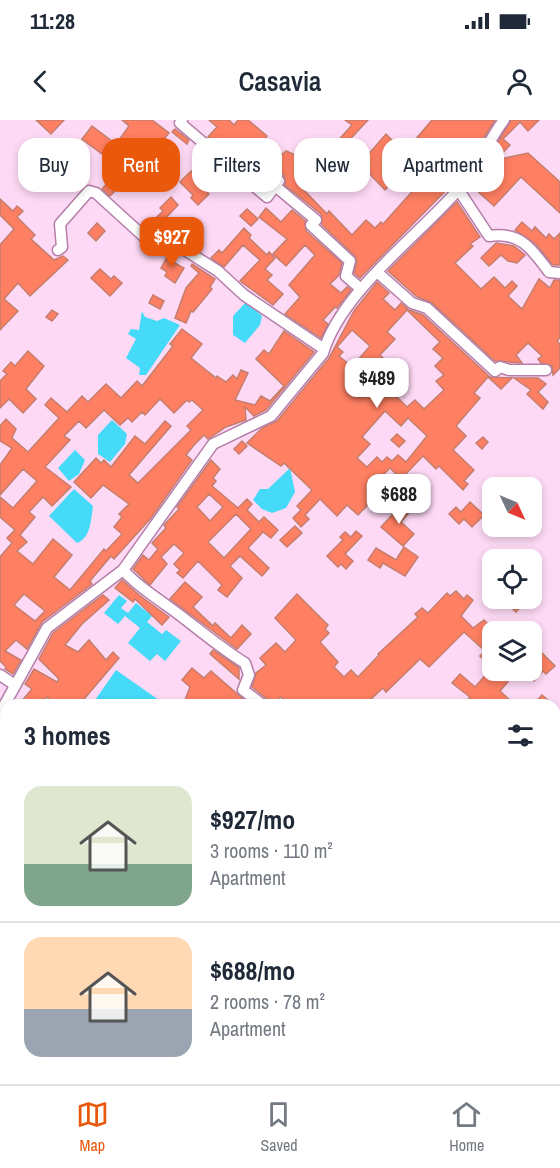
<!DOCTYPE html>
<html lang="en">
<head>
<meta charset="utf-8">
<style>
  :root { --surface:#fff; --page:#f6f6f7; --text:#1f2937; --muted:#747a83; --line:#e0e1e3; --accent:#ea580c }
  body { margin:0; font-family:"Archivo Narrow",sans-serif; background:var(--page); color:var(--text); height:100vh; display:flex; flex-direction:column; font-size:22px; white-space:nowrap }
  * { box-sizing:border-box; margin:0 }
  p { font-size:20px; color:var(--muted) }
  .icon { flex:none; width:33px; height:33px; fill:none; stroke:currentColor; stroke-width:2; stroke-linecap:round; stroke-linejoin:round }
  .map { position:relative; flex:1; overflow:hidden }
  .details { position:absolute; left:0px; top:579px; width:561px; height:386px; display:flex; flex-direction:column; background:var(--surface); border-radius:18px 18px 0 0; box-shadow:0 3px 9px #0003 }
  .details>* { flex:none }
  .banner { position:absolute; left:18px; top:18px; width:525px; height:54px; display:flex; gap:12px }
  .needle { width:39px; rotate:134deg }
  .tools { position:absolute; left:482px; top:357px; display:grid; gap:12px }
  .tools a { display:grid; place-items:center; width:60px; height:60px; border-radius:12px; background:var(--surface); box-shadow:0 3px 9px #0003; font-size:30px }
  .price { position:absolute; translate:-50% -51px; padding:0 14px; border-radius:12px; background:#fff; color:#222; font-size:20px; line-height:39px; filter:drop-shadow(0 2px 3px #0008) }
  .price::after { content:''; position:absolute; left:50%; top:36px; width:18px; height:14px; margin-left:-9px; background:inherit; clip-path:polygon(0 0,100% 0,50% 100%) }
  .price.on { background:var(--accent); color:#fff }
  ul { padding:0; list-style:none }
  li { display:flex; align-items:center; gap:18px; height:150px; padding:0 24px }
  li+li { border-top:2px solid var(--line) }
  li span { display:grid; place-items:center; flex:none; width:168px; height:120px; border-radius:18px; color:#555 }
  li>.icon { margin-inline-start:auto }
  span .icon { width:72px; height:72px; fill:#fffc; stroke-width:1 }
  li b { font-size:26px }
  h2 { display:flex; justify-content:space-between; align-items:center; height:72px; padding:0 24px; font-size:26px }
  .chip { padding:0 21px; border-radius:18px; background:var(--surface); box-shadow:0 3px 9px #0003; font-size:21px; line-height:54px }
  .chip.on { background:var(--accent); color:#fff }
  .status { display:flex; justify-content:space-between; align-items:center; height:42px; padding:0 30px; background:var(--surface); direction:ltr }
  .status svg { height:16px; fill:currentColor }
  header { display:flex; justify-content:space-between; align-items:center; height:78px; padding:0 24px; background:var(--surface); font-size:27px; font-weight:600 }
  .menu { display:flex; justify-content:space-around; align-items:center; height:84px; border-top:2px solid var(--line); background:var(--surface); font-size:16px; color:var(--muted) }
  .menu a { display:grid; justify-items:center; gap:3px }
  .menu .on { color:var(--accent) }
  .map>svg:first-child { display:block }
  .water { fill:#44daf8 }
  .building { fill:#fe7f62; stroke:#c47e6d; stroke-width:1.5; fill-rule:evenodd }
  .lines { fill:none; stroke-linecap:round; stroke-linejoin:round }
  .minor-casing { stroke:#b57da9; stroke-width:13 }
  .minor { stroke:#fff; stroke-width:10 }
</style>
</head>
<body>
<div class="status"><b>11:28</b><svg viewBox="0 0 49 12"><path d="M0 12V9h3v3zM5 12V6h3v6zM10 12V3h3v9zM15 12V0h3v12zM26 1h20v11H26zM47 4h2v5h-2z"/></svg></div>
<header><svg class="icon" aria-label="back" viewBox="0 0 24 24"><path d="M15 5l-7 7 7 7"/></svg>Casavia<svg class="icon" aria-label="person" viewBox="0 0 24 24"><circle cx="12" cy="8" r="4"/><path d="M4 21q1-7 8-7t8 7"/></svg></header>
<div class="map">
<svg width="560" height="964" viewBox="0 0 560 964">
  <rect width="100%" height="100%" fill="#fed9f5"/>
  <g class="water">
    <path d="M247 181 262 196 260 205 245 223 233 215V196Z"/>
    <path d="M142 191 145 197 157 201 164 198 180 205 146 255H139L140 248 126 238 136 219 128 214 131 209 139 210Z"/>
    <path d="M112 300 127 314 125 324 110 342 98 334V315Z"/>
    <path d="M75 330 85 340 79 354 69 361 58 348Z"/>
    <path d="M290 348 295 372 286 388 272 393 262 389 253 380 260 369H268Z"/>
    <path d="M74 369 93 386C91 399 91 418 77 423L49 396Z"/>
    <path d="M119 475 127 481 121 488 128 493 136 483 152 496 147 502 162 514 166 510 181 521 165 541 157 534 150 541 128 523 140 508 125 496 118 504 104 493Z"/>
    <path d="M116 550 166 585 93 583Z"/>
  </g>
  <g class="building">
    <path d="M36 0H64L51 14Z"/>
    <path d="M122 0H152L169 13 156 29 146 21 139 29 129 21 124 27 117 23 129 6Z"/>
    <path d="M209 0H229L234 5 238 0H248L267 16 263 21 274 33 277 29 283 34 286 31 293 34 312 53 299 65 327 94 329 91 352 115 366 100 375 108 381 102 383 104 418 65 403 51 385 70 360 44 386 14 399 27 403 24 408 28 432 0H495L459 57 360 158 354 153 357 142 355 136 322 105 321 94 285 65 284 55 245 22 237 21 233 26V31L269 62 266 66 241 41 239 43 208 17 217 7Z"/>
    <path d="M345 0H368L342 28 336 23 352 5Z"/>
    <path d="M511 0H539L528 11 520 2 503 19 510 25 496 40 528 33 560 62V93L521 57 494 86 472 66Z"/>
    <path d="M92 6 121 28 114 37 109 33 106 37 82 19Z"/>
    <path d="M175 9 189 20 187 24 172 12Z"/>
    <path d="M202 31 224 50 217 57 205 44 201 48 193 41Z"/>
    <path d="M67 42 80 53 73 62 60 50Z"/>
    <path d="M191 51 198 58 196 61 209 74 198 85 191 78 193 75 180 62Z"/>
    <path d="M111 59 119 67 110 76 102 69Z"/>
    <path d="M171 77 178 85 160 104 163 106 154 116 146 108 163 91 160 88Z"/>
    <path d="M0 79 13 91 17 86 23 91 17 97 35 115 31 119 54 140 63 136 68 140 30 176 18 163 4 179 18 191 0 210V125L14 109 0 95Z"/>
    <path d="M457 82 480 117 470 124 473 126 455 143 481 169 494 157 505 168 512 161 517 166 508 176 522 189 539 159 550 168 554 160H560V218L557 221 560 224V248L553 255 552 246 541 243 538 239 542 236 528 223 516 235 522 243 495 241 432 183 416 176 388 151Z"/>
    <path d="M266 88 281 102 292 90 305 101 306 111 342 143 339 155 330 164 341 173 347 167 351 170 337 188 335 187 323 200 328 204 321 218 285 194 300 177 289 165 315 135 305 125 286 146 273 134 287 119 259 97Z"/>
    <path d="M247 89 258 99 251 106 240 96Z"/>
    <path d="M193 98 200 105 185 121 178 118 185 111 182 109Z"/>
    <path d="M522 102 532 111 535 107 546 118 549 114 554 119 560 113V145H553L536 124 515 110Z"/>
    <path d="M97 103 105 111 96 121 88 113Z"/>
    <path d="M244 108 251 115 249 118 267 135 269 132 275 138 265 149 272 155 267 160 283 174 273 185 240 161 260 140 243 125 224 147 211 138 219 130 222 133Z"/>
    <path d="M496 123 514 126 525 135 517 143 508 141 501 135 489 146 481 138Z"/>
    <path d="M170 132 178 134 171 141 184 148 175 163 165 156 167 152 161 148Z"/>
    <path d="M192 144 215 159 210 167 212 169 193 192 191 191 186 203 175 198 186 168 199 153 191 146Z"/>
    <path d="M100 149 111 159 114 156 122 163 110 176 91 158Z"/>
    <path d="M377 162 389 173 383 179 395 190 401 183 409 190 423 195 490 257 512 258 501 269 488 257 474 273 480 278 456 306 466 316 453 330 474 350 464 361 468 364 463 370 439 346 436 349 423 336 401 359 390 348 375 363 382 370 358 395 347 385 337 396 320 379 305 395 309 399 301 407 293 398 301 390 297 386 312 370 284 343 281 346 247 323 262 308 277 301 329 238 354 191ZM407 190 440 222 433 229 443 238 435 246 444 255 436 261 444 270 424 289 415 280 407 287 384 264 396 251 380 235 395 219 387 212ZM352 210 370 226 352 247 339 236 343 232 337 227ZM385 291 401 306 408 298 427 316 406 342 398 335 392 341 387 337 382 342 377 337 367 347 357 338 370 324 362 317Z"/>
    <path d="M153 175 164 181 160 189 149 183Z"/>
    <path d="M52 190 58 194 52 201 46 197Z"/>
    <path d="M182 209 202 224 191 238 216 258 217 256 226 262 233 255 237 259 241 250 248 253 235 280 255 285 261 276 270 281 284 266 256 239 264 230 269 234 284 211 314 232 266 290 254 296 245 287 246 300 226 307 208 319 204 315 194 325 186 335 192 340 151 398 114 439 111 436 90 461 92 464 42 502 27 529 16 520 5 531 21 540 13 554 5 549 6 547 0 541V437L12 423 7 418 15 410 0 397V377L13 388 37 361 23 349 0 375V345L12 328 0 321V306L6 299 16 309 12 318 28 332 59 298 45 285 51 278 67 292 82 276 88 282 106 264 121 278 137 261 142 266 173 226 170 224ZM160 279 174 293 187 280 189 282 192 280 203 290 187 306 191 310 138 363 129 355 171 306 165 301 145 324 135 316 111 347 104 340 101 343 96 338 74 362 91 378 103 365 129 384 119 394 122 397 114 407 122 414 106 431 104 429 70 470 54 457 72 435 53 419 33 444 17 431 27 422 20 415 35 397 29 392 43 377 52 386 71 367 45 347 70 320 64 316 79 301 86 308 104 290 120 305 128 298 132 302 142 292 145 295ZM24 474 45 491 35 501 14 485Z"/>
    <path d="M28 231 44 246 26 269 36 279 23 293 9 279 0 288V261L7 254 3 251 11 242 15 246Z"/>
    <path d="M514 258H538L546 264 538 272 548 282 543 289 527 274 531 270Z"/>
    <path d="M397 314 405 321 399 327 391 320Z"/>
    <path d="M483 317 488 322 482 329 476 323Z"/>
    <path d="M242 321 247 326 239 334 234 329Z"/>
    <path d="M211 340 220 349 213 358 216 361 212 366 238 388 247 379 252 384 247 390 259 402 264 397 278 410 271 418 263 412 248 428 269 448 262 456 240 436 230 446 242 458 227 477 218 470 222 465 198 441 183 458 177 453 180 450 174 444 184 433 174 424 161 437 167 444 150 465 133 449 143 435 149 440 158 429 152 423 166 408 164 405 179 389 177 387ZM209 374 223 387 210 401 197 387ZM236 394 251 409 224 438 208 422Z"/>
    <path d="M404 382 412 389 401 402 414 414 403 426 381 407Z"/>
    <path d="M470 382 484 395 472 407 464 399 459 404 449 394 456 387 461 392Z"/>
    <path d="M295 406 302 413 287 427 280 420Z"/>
    <path d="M356 411 362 416 345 434 353 441 346 449 341 444 338 447 327 436 343 420 340 417 345 412 351 417Z"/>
    <path d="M404 427 418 437 405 456 383 443 380 448 368 440 376 428 396 440Z"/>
    <path d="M122 460 139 475 169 497 162 505 135 479 133 482 115 468Z"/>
    <path d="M185 462 202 477 193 487 213 506 215 503 231 518 242 505 251 514 237 529 170 479Z"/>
    <path d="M456 471 464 479 467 475 473 480 461 496 473 508 484 500 492 508V548L480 536 485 531 464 512 429 547 420 539 386 572 383 568 370 580 377 585H290L281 577 270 585 267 579 252 567 256 553 266 545 260 538 276 523 285 532 296 520 275 498 297 474 328 505 325 509 329 513 320 522 338 542 334 547 344 557 351 550 358 557 379 535 378 534 418 497 415 494 422 488 428 493 447 473 450 476Z"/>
    <path d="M103 475 109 480 82 504 65 525 78 532 89 520 106 540 113 532 119 538 79 585H57L47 577 41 585H25L21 582 32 569 25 564 34 549 57 562 59 559 39 539 53 513Z"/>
    <path d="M500 478H529L516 492Z"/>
    <path d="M535 526 555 546 546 554 543 551 534 561 522 550H531V530Z"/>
    <path d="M213 530 239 548V559L210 534Z"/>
    <path d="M192 548 204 558 211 551 250 585H183L190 567 182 560Z"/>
    <path d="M490 550H518L500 571 515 585H493L482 579 476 585H463L470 577 452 563 460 554 475 567Z"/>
    <path d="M542 575 554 585H533Z"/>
  </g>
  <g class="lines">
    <g class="minor-casing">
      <g id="minor">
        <path d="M182 0 180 3 267 77 275 66"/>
        <path d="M240 28 279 61 275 66 316 100 311 105 350 141 346 156 361 169"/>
        <path d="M458 69 489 116C520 111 532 129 549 152L560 153"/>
        <path d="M58 130 62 127 60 104 89 71 96 73 152 124 177 125 218 151 244 175 324 229"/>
        <path d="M377 152 412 183 427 188 495 251 500 247 509 250H546"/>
        <path d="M123 450C136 465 150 473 166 485 193 504 217 526 245 543L249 555 243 570 263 585"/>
        <path d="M0 555 15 565"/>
        <path d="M0 593 47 508 123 450 213 324 271 296 323 233C342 169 424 112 465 62 481 43 489 19 504 0"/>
        <path d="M555 647 560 643"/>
        <path d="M555 867 560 872"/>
        <path d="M0 919 6 923"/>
        <path d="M63 958 70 964"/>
        <path d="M222 958 229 964"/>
      </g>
    </g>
    <use href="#minor" class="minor"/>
  </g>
</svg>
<div class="tools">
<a><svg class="needle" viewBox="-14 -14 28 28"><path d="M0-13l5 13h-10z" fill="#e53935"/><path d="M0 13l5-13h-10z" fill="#747a83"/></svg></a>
<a><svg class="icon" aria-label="locate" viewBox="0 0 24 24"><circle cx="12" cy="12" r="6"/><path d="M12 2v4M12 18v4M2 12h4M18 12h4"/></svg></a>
<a><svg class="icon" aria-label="layers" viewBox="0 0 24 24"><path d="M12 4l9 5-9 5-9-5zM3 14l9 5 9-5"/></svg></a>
</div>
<b class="price on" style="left:172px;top:148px">$927</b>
<b class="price" style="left:377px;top:289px">$489</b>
<b class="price" style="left:399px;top:405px">$688</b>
<div class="banner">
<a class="chip">Buy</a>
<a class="chip on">Rent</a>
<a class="chip">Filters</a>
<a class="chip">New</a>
<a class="chip">Apartment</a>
</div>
<section class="details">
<h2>3 homes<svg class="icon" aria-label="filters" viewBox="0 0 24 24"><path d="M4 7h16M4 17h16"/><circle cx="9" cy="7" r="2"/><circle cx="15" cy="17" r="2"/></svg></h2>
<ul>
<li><span style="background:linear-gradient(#dfe7d0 65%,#7fa58c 0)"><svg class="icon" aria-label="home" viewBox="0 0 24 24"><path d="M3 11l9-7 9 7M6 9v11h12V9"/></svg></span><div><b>$927/mo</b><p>3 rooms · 110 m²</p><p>Apartment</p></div></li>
<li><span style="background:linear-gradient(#ffd9b3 60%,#9aa5b1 0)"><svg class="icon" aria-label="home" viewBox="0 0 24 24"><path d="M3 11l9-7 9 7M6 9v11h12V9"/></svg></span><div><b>$688/mo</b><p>2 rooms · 78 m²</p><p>Apartment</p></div></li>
</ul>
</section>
</div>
<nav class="menu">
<a class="on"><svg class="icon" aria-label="map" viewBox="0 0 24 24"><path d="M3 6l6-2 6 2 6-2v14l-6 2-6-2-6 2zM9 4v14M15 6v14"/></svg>Map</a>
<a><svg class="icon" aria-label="saved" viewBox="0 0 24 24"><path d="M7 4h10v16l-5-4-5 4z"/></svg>Saved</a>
<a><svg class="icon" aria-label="home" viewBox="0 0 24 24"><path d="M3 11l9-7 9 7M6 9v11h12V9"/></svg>Home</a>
</nav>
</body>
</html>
